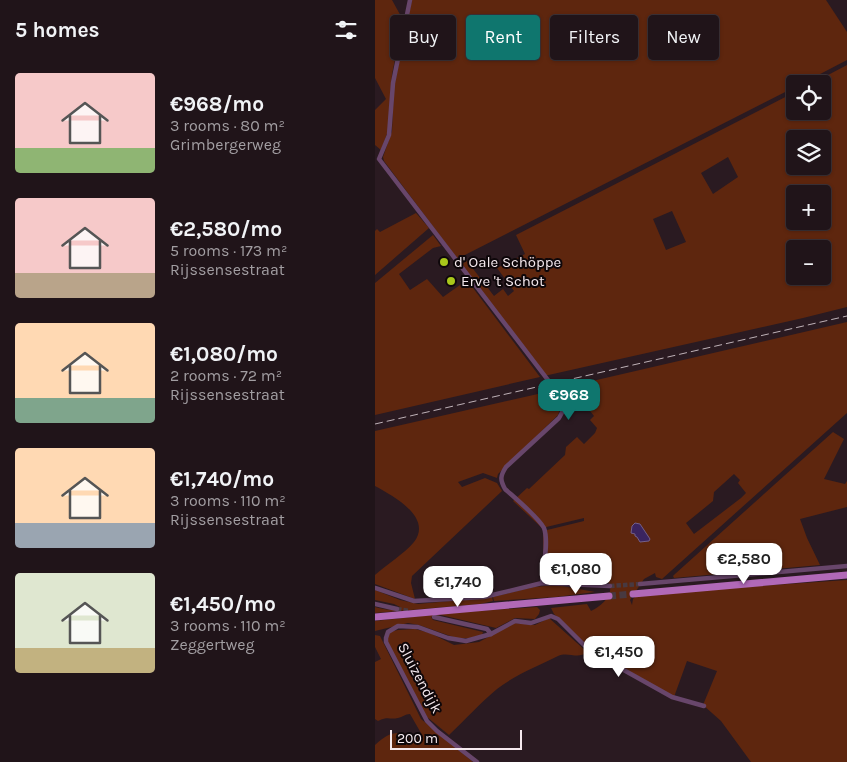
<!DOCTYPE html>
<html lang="en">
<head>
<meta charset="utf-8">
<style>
  :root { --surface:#201419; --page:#281d22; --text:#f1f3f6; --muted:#a29ea2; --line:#3d3338; --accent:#0f766e }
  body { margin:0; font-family:Karla,sans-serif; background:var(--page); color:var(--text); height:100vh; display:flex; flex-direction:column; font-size:19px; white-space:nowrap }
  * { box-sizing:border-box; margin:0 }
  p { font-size:16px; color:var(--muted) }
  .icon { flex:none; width:28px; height:28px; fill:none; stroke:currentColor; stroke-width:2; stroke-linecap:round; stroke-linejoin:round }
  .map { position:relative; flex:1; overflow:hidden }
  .details { display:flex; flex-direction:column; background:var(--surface); width:375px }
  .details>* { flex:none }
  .guide { position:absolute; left:15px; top:15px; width:381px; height:45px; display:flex; gap:10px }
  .buttons { position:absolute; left:411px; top:75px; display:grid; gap:10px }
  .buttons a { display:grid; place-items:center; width:45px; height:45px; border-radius:5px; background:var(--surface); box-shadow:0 1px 4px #0004,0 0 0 1px var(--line); font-size:25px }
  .scale { position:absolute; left:15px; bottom:12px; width:132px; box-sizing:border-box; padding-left:5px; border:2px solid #f5e9ee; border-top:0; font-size:14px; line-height:18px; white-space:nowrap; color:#f5e9ee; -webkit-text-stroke:4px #0e070a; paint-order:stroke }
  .price { position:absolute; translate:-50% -42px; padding:0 11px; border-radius:10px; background:#fff; color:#222; font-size:16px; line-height:32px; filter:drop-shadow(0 1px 2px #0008) }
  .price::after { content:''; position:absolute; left:50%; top:30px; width:15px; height:11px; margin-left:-8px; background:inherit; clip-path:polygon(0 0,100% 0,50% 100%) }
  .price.selected { background:var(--accent); color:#fff }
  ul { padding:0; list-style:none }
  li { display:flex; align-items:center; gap:15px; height:125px; padding:0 15px }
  li span { display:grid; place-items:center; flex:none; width:140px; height:100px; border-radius:5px; color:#555 }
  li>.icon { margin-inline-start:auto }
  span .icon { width:60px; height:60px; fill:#fffc; stroke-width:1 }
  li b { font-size:21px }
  h2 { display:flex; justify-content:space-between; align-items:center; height:60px; padding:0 15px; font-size:21px }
  .pill { padding:0 18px; border-radius:5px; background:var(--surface); box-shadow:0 1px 4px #0004,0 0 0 1px var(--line); font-size:18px; line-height:45px }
  .pill.selected { background:var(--accent); color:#fff }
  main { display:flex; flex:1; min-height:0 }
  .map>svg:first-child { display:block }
  .green { fill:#5e260e; fill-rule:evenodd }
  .water { fill:#3b245f; stroke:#735f8a }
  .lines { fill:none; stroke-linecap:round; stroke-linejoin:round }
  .street-tunnel { stroke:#483940; stroke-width:4.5; stroke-dasharray:4.5 2; stroke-linecap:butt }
  .primary-tunnel { stroke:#483940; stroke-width:7; stroke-dasharray:7 3.5; stroke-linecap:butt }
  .street { stroke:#68466b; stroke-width:4.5 }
  .primary { stroke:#b169b7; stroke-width:7 }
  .rail { stroke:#bfb2b8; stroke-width:1; stroke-dasharray:8 4; stroke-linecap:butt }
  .poi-dot { fill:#a9c71b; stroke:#0e070a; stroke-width:2 }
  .labels { text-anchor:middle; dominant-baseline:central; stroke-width:4; stroke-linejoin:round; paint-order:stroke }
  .poi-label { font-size:15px; fill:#f5e9ee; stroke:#0e070a; text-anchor:start }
  .street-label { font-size:15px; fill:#f5e9ee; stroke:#0e070a }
</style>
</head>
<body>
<main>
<section class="details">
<h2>5 homes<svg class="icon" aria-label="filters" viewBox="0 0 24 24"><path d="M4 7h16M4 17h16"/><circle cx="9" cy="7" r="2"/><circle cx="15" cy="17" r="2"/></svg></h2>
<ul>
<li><span style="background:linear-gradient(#f6c9c9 75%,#8fb573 0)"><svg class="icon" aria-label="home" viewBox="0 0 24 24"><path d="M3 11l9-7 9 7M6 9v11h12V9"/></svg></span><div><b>€968/mo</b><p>3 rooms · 80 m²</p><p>Grimbergerweg</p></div></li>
<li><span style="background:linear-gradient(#f6c9c9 75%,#b9a48a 0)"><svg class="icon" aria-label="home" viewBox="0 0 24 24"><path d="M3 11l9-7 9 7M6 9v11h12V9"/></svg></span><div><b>€2,580/mo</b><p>5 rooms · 173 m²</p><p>Rijssensestraat</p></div></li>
<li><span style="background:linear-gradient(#ffd9b3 75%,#7fa58c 0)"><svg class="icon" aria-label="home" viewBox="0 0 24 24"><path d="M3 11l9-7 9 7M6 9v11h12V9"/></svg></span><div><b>€1,080/mo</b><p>2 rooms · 72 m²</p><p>Rijssensestraat</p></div></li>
<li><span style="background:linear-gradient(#ffd9b3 75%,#9aa5b1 0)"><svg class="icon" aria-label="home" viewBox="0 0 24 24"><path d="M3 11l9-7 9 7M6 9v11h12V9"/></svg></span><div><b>€1,740/mo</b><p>3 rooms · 110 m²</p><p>Rijssensestraat</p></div></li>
<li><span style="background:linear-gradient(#dfe7d0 75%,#c2b280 0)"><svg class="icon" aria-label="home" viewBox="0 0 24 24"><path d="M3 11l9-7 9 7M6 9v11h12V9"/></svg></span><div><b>€1,450/mo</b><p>3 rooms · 110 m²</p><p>Zeggertweg</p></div></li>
</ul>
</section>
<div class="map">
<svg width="472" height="762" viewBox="0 0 472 762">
  <rect width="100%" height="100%" fill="#2a1a21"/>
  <g class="green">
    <path d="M0 0H17L28 20 17 74 13 131 6 150 0 145V110L11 99 0 78Z"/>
    <path d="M37 0H451L472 32V60L426 84H420V87L84 258 81 257 9 161 8 157 17 131 19 87Z"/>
    <path d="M472 65V307L428 318 169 376 86 264 92 261 119 296 128 289 133 296 139 291 122 268 150 254 141 235 420 92V111H448V84H436ZM420 139H448V166H420ZM353 157 363 177 338 194 326 173ZM420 194H448V221H420ZM297 211 311 242 291 250 278 219ZM420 249H448V276H420Z"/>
    <path d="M41 213 54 228 0 275V231L2 229 5 232Z"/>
    <path d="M58 235 66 246 58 248 24 274 35 290 52 279 68 297 92 280 165 377 0 415V283Z"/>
    <path d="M472 322V413L287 579 281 577 280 573 269 579 255 600 257 605 258 599 263 594 472 580V762H376L346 721 328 705 342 671 312 661 299 697 213 647 179 614 176 608 212 604 216 611C229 605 244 590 229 577L222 583H210L169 577 168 531 209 521V518L167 528 138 501 152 488 154 489 190 455 191 447 202 437 209 444 220 433 222 428 215 420 219 416 212 407 215 405 200 385ZM359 474 365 480 363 483 371 493 366 498 319 534 311 523 338 501 339 492Z"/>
    <path d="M176 391 186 406 183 415 123 474 122 478 108 473 83 482 87 487 110 478 122 483 127 491 37 576 36 583 40 599 0 584V575C12 564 29 554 39 542 58 517 18 496 0 486V431Z"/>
    <path d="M458 432 469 439 449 479 470 484 472 481V507L425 519 432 538 445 565 299 578 298 576 300 574Z"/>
    <path d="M182 585 220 592 181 597 119 601 118 597 159 587Z"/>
    <path d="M0 590 25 600 43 604 117 597 118 601 105 604 0 613V607C8 609 18 612 25 607L19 604 0 600Z"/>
    <path d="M162 607 165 610 164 614 160 619 140 618 121 628 66 615 56 617 58 620 108 632 107 635 94 638H81L44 625 33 623 0 631V621L75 613Z"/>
    <path d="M174 618 212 652C203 660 193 651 183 656 163 666 140 675 122 689 105 703 90 720 74 735L52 717 13 643 12 637 14 632 23 630 40 629 55 633 79 645 104 642 139 623 160 625Z"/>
    <path d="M0 635 5 636 46 719 98 762H0V745C15 731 21 731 41 736L46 733 35 714C30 714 28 717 23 718 14 720 14 716 3 721L0 719V662L6 659 0 647Z"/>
  </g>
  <path class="water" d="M260 523 265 524 275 539 274 541 265 542 262 537 260 536V534L256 533 257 526Z"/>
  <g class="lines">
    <g class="street-tunnel">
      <path d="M235 586 265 584"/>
      <path d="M22 609 35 611"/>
    </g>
    <path class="primary-tunnel" d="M234 596 258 594"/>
    <g class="street">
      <path d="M35 0 18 83 14 135 4 159 189 401 190 407 184 418 131 467C125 476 125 480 130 489 140 498 163 517 169 528 174 541 168 569 167 583"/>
      <path d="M265 584 472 566"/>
      <path d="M0 588 39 601 109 597 167 583 235 586"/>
      <path d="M0 604 22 609"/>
      <path d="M59 617 112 629 116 634"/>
      <path d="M102 762 62 731 52 721 11 642V638L13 632 23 626 43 627 73 638 91 641 116 634 140 621 156 623 176 616 183 619 209 645 229 659 297 697 329 706"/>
    </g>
    <g class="primary">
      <path d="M258 594 472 575"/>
      <path d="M0 617 234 596"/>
    </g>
    <path class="rail" d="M0 424 472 316"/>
  </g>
  <g class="poi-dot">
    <circle cx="69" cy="262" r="5"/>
    <circle cx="76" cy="281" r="5"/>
  </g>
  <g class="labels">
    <g class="poi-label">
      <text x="79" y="262">d' Oale Schöppe</text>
      <text x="86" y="281">Erve 't Schot</text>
    </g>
    <g class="street-label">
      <text transform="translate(45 678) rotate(62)">Sluizendijk</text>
    </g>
  </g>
</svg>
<div class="buttons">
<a><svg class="icon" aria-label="locate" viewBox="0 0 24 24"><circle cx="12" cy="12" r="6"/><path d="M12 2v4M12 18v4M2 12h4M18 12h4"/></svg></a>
<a><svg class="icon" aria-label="layers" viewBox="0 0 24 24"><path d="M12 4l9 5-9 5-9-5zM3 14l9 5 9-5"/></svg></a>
<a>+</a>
<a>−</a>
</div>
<div class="scale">200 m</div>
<b class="price selected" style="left:194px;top:421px">€968</b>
<b class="price" style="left:369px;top:585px">€2,580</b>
<b class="price" style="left:201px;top:595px">€1,080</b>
<b class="price" style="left:83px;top:608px">€1,740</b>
<b class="price" style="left:244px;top:678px">€1,450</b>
<div class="guide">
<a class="pill">Buy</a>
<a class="pill selected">Rent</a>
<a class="pill">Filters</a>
<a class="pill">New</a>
</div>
</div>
</main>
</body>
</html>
